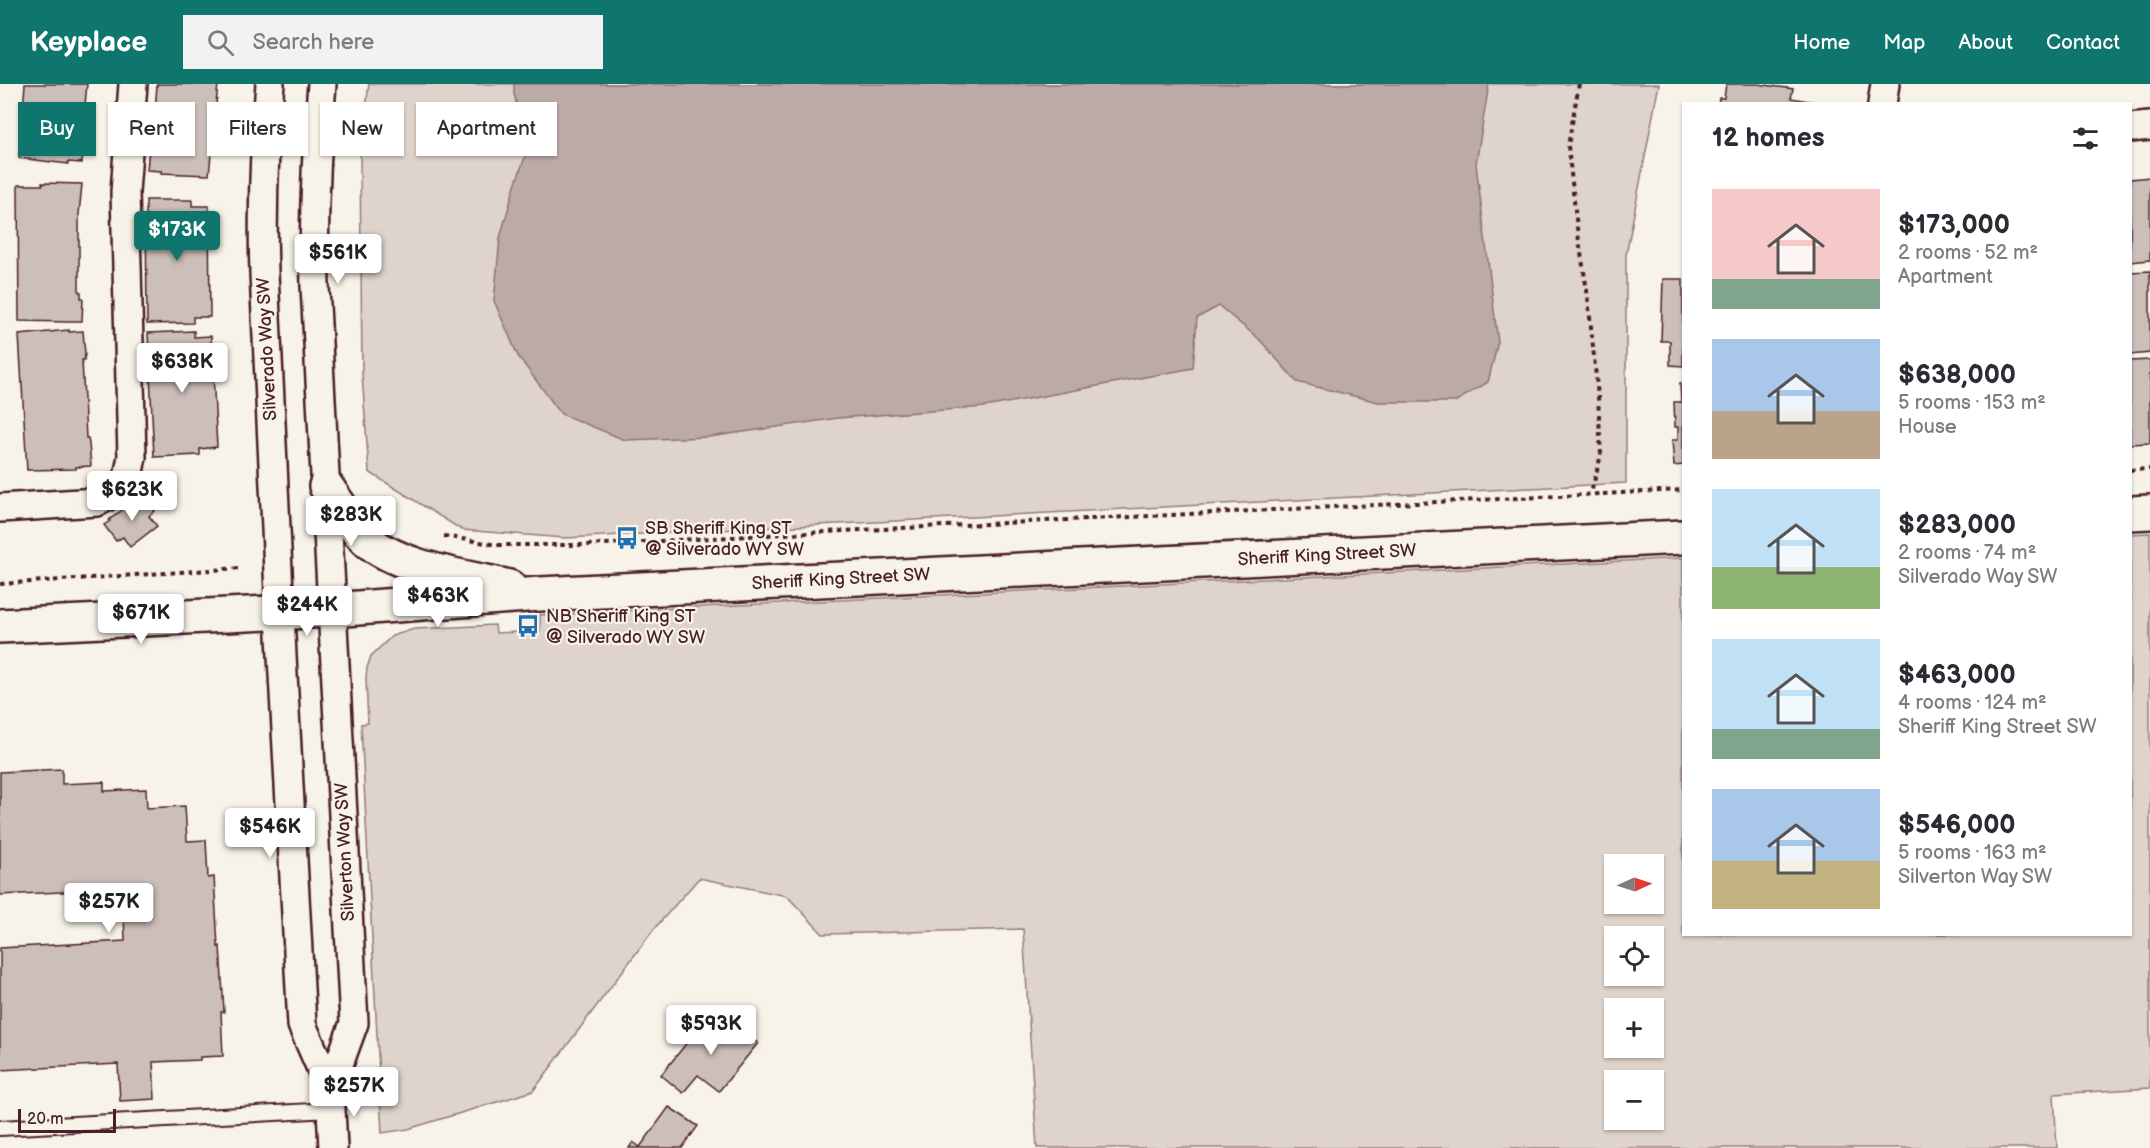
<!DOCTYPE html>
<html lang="en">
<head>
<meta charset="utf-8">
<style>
  :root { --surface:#fff; --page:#f2f2f3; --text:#2b2b33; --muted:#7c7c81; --accent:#0f766e }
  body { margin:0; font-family:"Balsamiq Sans",sans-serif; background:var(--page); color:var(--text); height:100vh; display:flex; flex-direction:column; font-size:22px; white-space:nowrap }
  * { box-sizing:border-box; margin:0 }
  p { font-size:20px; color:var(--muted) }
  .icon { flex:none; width:33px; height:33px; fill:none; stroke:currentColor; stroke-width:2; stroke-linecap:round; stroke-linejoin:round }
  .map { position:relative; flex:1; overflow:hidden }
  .side { position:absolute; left:1682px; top:18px; width:450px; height:834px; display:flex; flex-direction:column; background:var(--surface); border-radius:0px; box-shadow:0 2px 4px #0004 }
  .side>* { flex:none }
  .guide { position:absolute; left:18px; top:18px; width:570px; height:54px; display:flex; gap:12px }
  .needle { width:39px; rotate:87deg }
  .fabs { position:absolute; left:1604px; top:770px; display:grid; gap:12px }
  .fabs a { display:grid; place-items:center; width:60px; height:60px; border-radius:0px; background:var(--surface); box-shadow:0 2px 4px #0004; font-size:30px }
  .scale { position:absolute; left:18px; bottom:15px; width:98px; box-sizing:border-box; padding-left:6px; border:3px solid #4a1f2b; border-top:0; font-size:16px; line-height:21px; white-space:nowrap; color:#4a1f2b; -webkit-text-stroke:4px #f7f3e8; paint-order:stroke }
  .price { position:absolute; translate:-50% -51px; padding:0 14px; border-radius:6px; background:#fff; color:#222; font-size:20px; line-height:39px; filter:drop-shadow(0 2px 3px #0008) }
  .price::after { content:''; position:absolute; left:50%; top:36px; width:18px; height:14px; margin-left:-9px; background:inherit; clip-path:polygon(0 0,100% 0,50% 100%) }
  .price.on { background:var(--accent); color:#fff }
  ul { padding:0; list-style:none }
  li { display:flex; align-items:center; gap:18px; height:150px; padding:0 30px }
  li span { display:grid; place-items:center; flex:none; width:168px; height:120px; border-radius:0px; color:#555 }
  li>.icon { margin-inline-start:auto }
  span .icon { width:72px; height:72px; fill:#fffc; stroke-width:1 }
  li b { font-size:26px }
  h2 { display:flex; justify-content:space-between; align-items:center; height:72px; padding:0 30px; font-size:26px }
  .tag { padding:0 21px; border-radius:0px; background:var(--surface); box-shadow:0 2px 4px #0004; font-size:21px; line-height:54px }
  .tag.on { background:var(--accent); color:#fff }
  header { display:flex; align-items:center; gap:36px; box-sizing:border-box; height:84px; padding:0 30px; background:var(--accent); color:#fff }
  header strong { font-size:28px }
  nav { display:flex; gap:33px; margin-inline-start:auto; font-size:21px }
  .search { width:420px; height:54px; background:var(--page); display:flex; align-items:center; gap:15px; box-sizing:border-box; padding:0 21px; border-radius:0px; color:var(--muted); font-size:22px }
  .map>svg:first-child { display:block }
  .green { fill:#ded4cc; stroke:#947a7c; stroke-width:1.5; fill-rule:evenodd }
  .water { fill:#bcaaa7; stroke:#8e7275; stroke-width:1.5 }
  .building { fill:#ccbfb9; stroke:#4a1f2b; stroke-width:1.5 }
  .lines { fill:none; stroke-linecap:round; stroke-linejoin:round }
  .service-casing { stroke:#4a1f2b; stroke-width:18 }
  .minor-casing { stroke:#4a1f2b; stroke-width:32 }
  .secondary-casing { stroke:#4a1f2b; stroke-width:38 }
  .path { stroke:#4a1f2b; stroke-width:4; stroke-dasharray:4.5 4.5; stroke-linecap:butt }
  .service { stroke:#f7f3e8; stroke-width:14 }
  .minor { stroke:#f7f3e8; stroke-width:27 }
  .secondary { stroke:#f7f3e8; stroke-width:33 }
  .labels { text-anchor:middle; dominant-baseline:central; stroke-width:4.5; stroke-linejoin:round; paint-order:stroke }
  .street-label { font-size:18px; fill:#4a1f2b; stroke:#f7f3e8 }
  .poi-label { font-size:18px; fill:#4a1f2b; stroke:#f7f3e8; text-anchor:start }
</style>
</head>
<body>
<header>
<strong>Keyplace</strong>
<div class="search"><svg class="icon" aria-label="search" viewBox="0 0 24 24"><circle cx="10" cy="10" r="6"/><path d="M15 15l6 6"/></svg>Search here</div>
<nav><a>Home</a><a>Map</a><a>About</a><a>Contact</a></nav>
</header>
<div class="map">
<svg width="2150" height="1064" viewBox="0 0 2150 1064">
  <rect width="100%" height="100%" fill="#f7f3e8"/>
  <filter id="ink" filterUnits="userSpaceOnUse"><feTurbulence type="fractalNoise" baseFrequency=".0167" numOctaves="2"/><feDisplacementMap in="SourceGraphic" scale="12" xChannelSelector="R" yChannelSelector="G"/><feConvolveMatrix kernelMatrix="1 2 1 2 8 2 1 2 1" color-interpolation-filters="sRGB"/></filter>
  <g filter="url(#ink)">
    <g class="green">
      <path d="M369 0H1659L1626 171V399L565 454 462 446 369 388 362 290 360 68Z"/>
      <path d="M2150 449V1004L2054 1010 2057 1064H1037L1023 845 823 850 787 812 699 794 654 845 533 1007 408 1045 382 1049 361 640 368 639 366 595 367 584 371 572 392 552 414 545 495 541 496 549 540 547V531L1683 474V850H2130V450ZM1614 780H1653V819H1614ZM1614 852H1653V891H1614ZM1614 924H1653V963H1614ZM1614 996H1653V1035H1614Z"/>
    </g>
    <path class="water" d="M514 0H1489L1476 80 1498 258 1488 298 1455 318H1378L1297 298 1259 255 1219 222 1197 234 1193 284 985 323 838 334 709 353 625 356 561 330 518 272 494 217 500 154 515 101 528 65 514 10Z"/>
    <g class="building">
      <path d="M25 0H87L82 51V57H84L82 79 68 78V80L19 74Z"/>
      <path d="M157 0H218L209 91 161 89 162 87 147 86 149 64 153 59Z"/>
      <path d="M1726 0H1758L1793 5 1791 14 1814 18V20H1718L1719 14H1724Z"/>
      <path d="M2150 93V176L2130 178V95Z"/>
      <path d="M42 99 82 100 79 130V208H81V214H83L82 237H68V238L19 237 18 101H43Z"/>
      <path d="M146 116H192V122H209L210 233H193V239L147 240Z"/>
      <path d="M2150 187V269L2130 271V188Z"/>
      <path d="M1663 195H1683V282L1670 281V257H1661Z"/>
      <path d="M69 246V248L83 247 85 270 84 276H82L86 354H88L89 360 91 382 76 383V385L27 386 19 251Z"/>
      <path d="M194 247V253L211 252 217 363 200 365V371L154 373 148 249Z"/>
      <path d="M2150 276V359L2130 360V277Z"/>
      <path d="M1680 299H1683V381L1674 382 1672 356H1678V343H1675L1674 318H1681Z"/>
      <path d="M142 411 155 427 149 432 157 442 130 463 123 453 116 457 104 441 110 437 109 436Z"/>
      <path d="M62 685V700L104 698V707L146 705 147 724 185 722 187 757 206 756 208 794 214 793 218 863 220 862 224 928H221L223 972 200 973V976L153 978 155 1015 120 1017 118 980 0 986V864L125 857 123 805 0 811V688Z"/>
      <path d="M721 929 758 959 719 1007 698 991 683 1009 661 991 693 951 699 956Z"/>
      <path d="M669 1023 698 1042 682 1064H629L633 1058 640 1063Z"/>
    </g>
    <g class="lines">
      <g class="service-casing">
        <path id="service" d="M0 1044 331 1026"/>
      </g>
      <g class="minor-casing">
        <g id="minor">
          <path d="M270 0C264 62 262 126 264 189L282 572 302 941 330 1005 333 1064"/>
          <path d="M322 0C316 67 313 134 315 202L354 939 330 1005"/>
          <path d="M1882 20 1885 0"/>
          <path d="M2130 44 2150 42"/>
          <path d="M0 424 97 418 126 402 132 373 125 108 133 0"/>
        </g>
      </g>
      <g class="secondary-casing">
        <g id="secondary">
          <path d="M326 402C338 419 350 440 365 454 396 484 467 493 509 503"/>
          <path d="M2130 429 2150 428"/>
          <path d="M0 542 332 526 540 510 1683 453"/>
        </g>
      </g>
      <g class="path">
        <path d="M1579 0 1568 62 1577 144 1588 213 1598 313 1601 371 1591 409"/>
        <path d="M2130 386 2150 385"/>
        <path d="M444 452 497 461H586L842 447 1683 406"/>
        <path d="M0 500 241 484"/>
      </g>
      <use href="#service" class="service"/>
      <use href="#minor" class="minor"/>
      <use href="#secondary" class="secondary"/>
    </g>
  </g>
  <defs>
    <g id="bus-bare" transform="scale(1.8)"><path d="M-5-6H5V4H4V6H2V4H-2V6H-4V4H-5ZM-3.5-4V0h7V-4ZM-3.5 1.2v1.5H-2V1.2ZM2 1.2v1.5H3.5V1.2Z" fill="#1f6fb2" stroke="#f7f3e8" stroke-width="2.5" paint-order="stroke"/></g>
  </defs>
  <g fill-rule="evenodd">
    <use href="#bus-bare" x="627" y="454"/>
    <use href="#bus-bare" x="528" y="542"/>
  </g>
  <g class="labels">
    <g class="street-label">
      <text transform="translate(267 265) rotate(-93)">Silverado Way SW</text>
      <text transform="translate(1327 471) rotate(-3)">Sheriff King Street SW</text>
      <text transform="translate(841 495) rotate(-3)">Sheriff King Street SW</text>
      <text transform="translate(345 768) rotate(-93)">Silverton Way SW</text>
    </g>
    <g class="poi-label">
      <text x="645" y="444">SB Sheriff King ST<tspan x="645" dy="21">@ Silverado WY SW</tspan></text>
      <text x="546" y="532">NB Sheriff King ST<tspan x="546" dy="21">@ Silverado WY SW</tspan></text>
    </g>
  </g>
</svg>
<div class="fabs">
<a><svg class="needle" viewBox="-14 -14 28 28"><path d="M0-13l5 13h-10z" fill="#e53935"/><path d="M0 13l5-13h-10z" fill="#7c7c81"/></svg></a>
<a><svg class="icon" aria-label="locate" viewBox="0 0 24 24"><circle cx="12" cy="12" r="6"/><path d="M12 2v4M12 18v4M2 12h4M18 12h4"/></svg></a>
<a>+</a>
<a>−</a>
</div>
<div class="scale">20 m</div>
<b class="price on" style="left:177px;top:178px">$173K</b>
<b class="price" style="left:338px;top:201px">$561K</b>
<b class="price" style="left:182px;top:310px">$638K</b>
<b class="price" style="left:132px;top:438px">$623K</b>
<b class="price" style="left:351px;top:463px">$283K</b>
<b class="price" style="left:438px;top:544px">$463K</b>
<b class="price" style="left:307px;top:553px">$244K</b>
<b class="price" style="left:141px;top:561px">$671K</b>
<b class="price" style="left:270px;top:775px">$546K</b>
<b class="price" style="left:109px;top:850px">$257K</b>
<b class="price" style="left:711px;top:972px">$593K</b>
<b class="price" style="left:354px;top:1034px">$257K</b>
<div class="guide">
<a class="tag on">Buy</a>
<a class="tag">Rent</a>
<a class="tag">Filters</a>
<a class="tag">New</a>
<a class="tag">Apartment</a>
</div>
<section class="side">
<h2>12 homes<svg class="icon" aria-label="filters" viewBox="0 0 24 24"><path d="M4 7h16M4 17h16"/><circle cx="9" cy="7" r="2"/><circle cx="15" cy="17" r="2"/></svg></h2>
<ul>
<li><span style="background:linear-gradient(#f6c9c9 75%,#7fa58c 0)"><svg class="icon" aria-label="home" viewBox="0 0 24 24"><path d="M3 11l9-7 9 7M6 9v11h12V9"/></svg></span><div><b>$173,000</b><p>2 rooms · 52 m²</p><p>Apartment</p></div></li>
<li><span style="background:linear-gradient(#a9c7e8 60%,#b9a48a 0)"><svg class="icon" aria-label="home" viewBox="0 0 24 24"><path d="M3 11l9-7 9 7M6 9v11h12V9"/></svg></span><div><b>$638,000</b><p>5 rooms · 153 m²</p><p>House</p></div></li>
<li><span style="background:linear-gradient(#bfe0f5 65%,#8fb573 0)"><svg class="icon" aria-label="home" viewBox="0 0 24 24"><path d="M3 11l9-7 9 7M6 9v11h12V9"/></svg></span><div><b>$283,000</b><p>2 rooms · 74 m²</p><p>Silverado Way SW</p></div></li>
<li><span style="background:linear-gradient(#bfe0f5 75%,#7fa58c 0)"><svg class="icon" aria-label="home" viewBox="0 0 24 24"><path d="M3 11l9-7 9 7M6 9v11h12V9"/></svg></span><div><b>$463,000</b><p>4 rooms · 124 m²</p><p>Sheriff King Street SW</p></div></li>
<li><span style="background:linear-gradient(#a9c7e8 60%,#c2b280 0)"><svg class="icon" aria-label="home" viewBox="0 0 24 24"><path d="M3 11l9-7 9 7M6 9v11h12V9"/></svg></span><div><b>$546,000</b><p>5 rooms · 163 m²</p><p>Silverton Way SW</p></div></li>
</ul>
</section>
</div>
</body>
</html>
